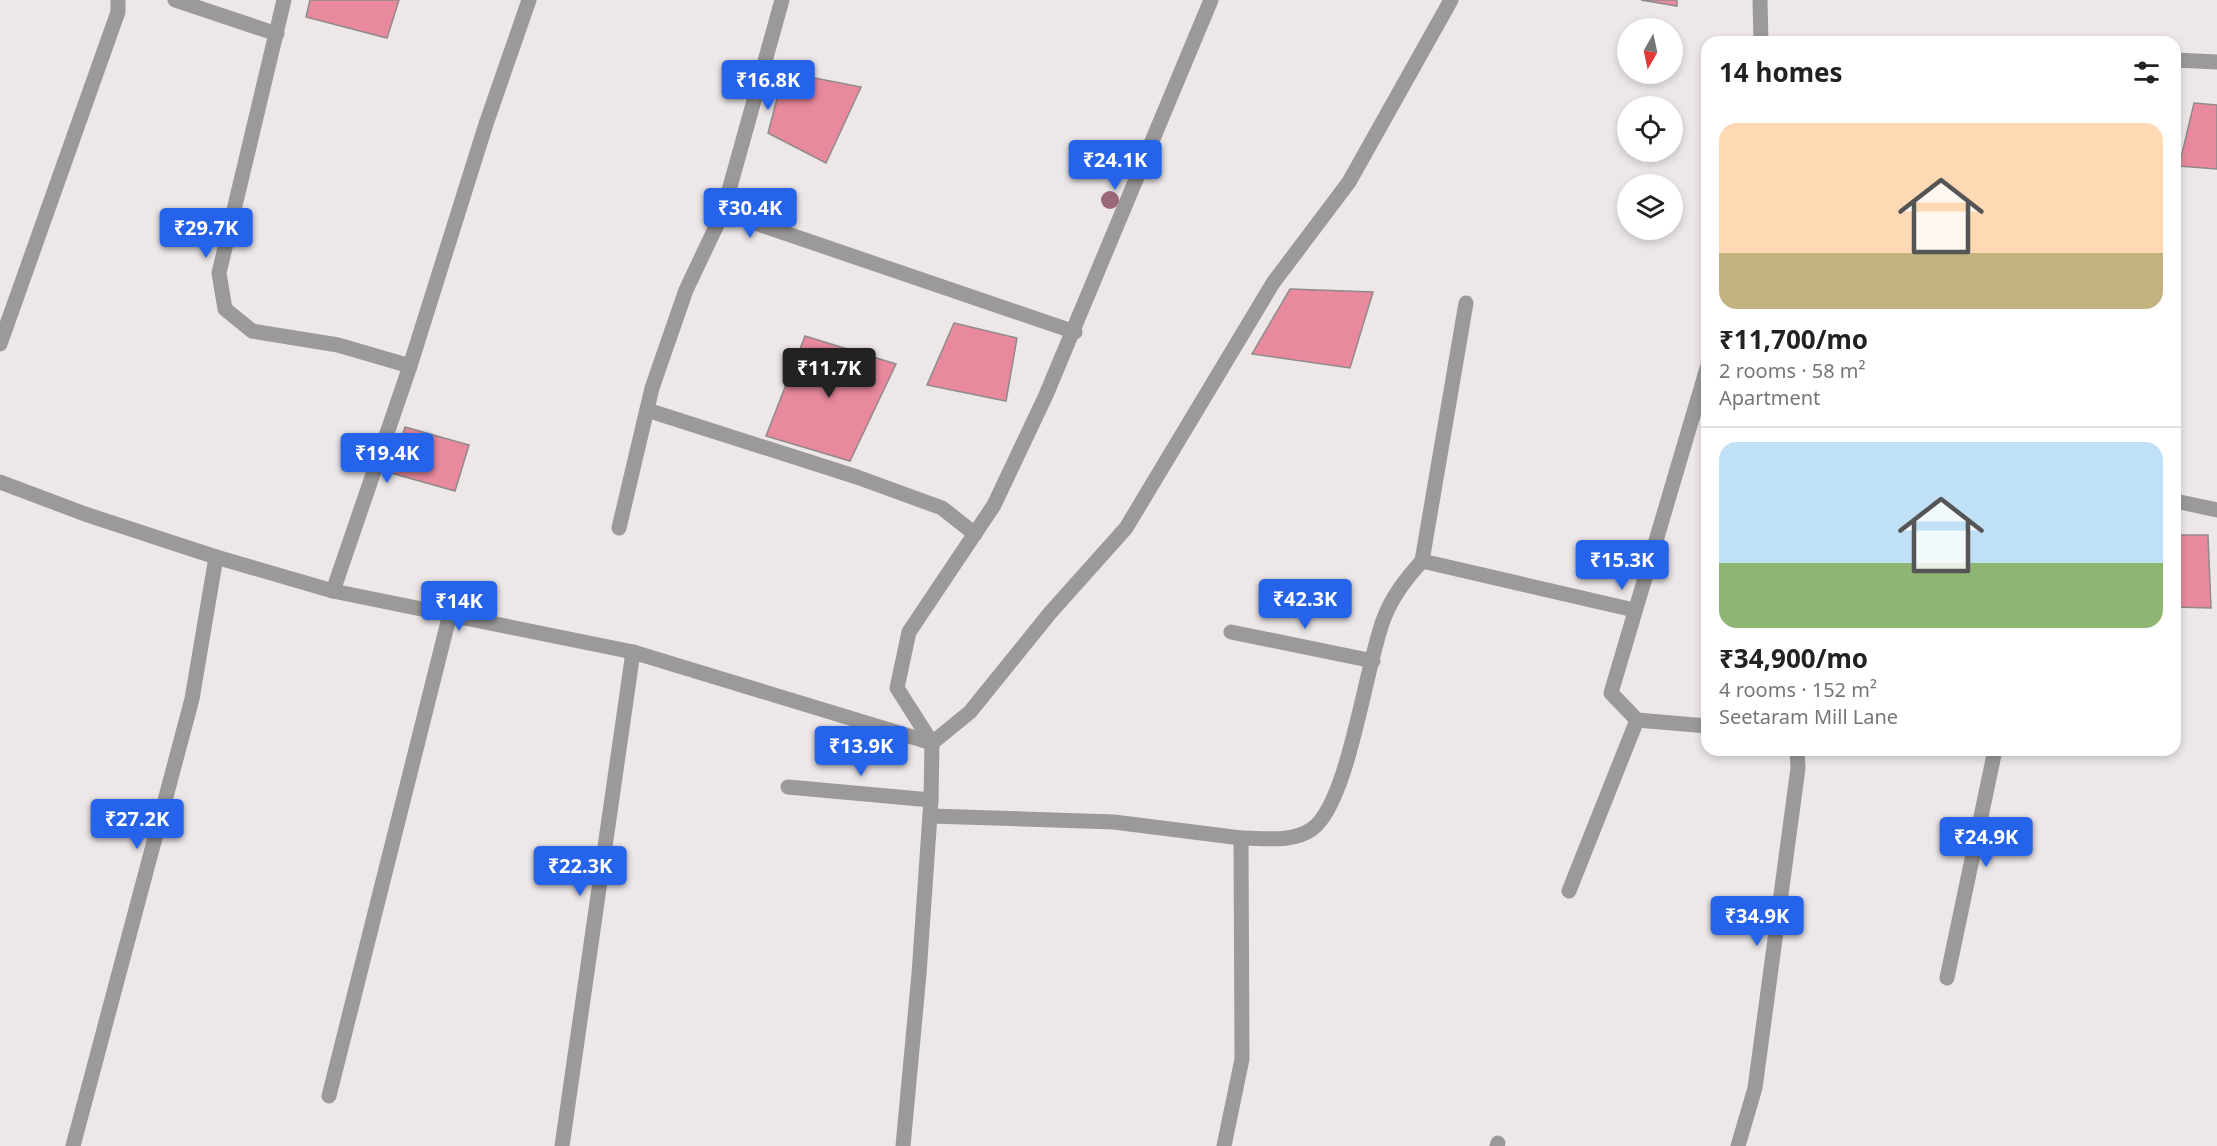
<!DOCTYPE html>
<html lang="en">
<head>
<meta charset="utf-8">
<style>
  :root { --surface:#fff; --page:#f6f6f6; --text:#222; --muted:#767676; --line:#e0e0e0; --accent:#2563eb }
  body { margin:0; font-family:"Noto Sans",sans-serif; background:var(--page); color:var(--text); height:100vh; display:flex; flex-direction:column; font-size:22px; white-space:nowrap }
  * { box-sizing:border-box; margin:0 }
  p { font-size:20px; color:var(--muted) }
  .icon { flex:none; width:33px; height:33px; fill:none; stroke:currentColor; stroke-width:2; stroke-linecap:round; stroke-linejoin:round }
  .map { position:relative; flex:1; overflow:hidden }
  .drawer { position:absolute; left:1701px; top:36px; width:480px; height:720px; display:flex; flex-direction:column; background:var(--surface); border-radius:18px; box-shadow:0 3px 9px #0003 }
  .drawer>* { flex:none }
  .needle { width:39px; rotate:189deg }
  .fabs { position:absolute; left:1617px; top:18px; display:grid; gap:12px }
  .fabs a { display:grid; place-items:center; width:66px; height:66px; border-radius:50%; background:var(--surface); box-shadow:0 3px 9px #0003; font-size:30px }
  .price { position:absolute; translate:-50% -51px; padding:0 14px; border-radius:6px; background:var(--accent); color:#fff; font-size:20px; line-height:39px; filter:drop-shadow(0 2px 3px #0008) }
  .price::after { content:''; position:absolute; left:50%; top:36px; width:18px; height:14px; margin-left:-9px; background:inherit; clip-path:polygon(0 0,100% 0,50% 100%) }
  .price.active { background:#222; color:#fff }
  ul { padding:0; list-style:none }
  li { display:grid; align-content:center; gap:12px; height:318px; padding:0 18px }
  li+li { border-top:2px solid var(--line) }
  li span { display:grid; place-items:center; height:186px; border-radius:18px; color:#555 }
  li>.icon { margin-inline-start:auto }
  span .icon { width:108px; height:108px; fill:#fffc; stroke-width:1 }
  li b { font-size:26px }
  h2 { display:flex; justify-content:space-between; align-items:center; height:72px; padding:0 18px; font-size:26px }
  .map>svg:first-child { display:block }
  .building { fill:#e9899d; stroke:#908a8b; stroke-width:1.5 }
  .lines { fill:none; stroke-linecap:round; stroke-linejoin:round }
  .minor { stroke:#9c9999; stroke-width:15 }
  .tree { fill:#9b687b }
</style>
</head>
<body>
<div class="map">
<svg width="2217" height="1146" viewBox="0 0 2217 1146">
  <rect width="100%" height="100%" fill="#ede7e8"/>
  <g class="building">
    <path d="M310 0H399L387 38 306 17Z"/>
    <path d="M1641 0H1677V6Z"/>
    <path d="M784 72 861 87 826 163 768 133Z"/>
    <path d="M2194 103 2217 105V169L2179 166Z"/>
    <path d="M1290 289 1373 292 1350 368 1252 354Z"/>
    <path d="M954 323 1017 338 1006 401 927 385Z"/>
    <path d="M805 336 896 364 850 461 766 436Z"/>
    <path d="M405 427 469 445 455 491 391 473Z"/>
    <path d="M2175 535H2208L2211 608 2175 607Z"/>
  </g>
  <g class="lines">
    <g class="minor">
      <path d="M175 0 277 34"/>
      <path d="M284 0 219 273 225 309 252 331 338 345 410 366"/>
      <path d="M1760 0 1761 42"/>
      <path d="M2175 60 2217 62"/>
      <path d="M723 212 782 0"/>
      <path d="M0 344 118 12V0"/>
      <path d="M1707 368 1611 693 1637 720 1707 726"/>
      <path d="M647 410 857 477 942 508 975 534"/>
      <path d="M0 482 85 514 216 557 333 591 633 652 932 743"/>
      <path d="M2175 501 2217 510"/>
      <path d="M619 528 652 388 686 290 723 212 1075 332"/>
      <path d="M1422 561 1466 303"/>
      <path d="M333 591 410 366 486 124 529 0"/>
      <path d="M1231 632 1373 661"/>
      <path d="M932 743 897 688 909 632 994 505 1046 395 1211 0"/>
      <path d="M788 787 931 800"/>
      <path d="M930 816 1114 822 1241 838 1242 1059 1224 1146"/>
      <path d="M1241 838C1265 838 1292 843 1312 829 1349 803 1366 663 1384 618 1393 595 1406 579 1422 561L1634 610"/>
      <path d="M1569 891 1637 720"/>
      <path d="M1947 978 1995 750"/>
      <path d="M329 1096 450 614"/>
      <path d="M73 1146 192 699 216 557"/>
      <path d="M562 1146 633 652"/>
      <path d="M903 1146 919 974 931 800 932 743 970 712 1050 613 1126 528 1273 283 1349 182 1451 0"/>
      <path d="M1497 1146 1498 1143"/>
      <path d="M1738 1146 1755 1088 1798 768 1797 750"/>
    </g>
  </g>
  <circle class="tree" cx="1110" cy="200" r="9"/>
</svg>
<div class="fabs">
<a><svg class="needle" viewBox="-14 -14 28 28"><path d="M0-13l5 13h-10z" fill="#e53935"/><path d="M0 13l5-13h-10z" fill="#767676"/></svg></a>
<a><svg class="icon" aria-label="locate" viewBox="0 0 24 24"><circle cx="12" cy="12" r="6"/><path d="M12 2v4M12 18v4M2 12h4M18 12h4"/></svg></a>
<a><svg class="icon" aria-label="layers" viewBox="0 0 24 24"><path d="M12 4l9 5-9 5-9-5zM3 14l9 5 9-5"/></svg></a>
</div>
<b class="price" style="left:768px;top:111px">₹16.8K</b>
<b class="price" style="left:1115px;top:191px">₹24.1K</b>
<b class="price" style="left:750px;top:239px">₹30.4K</b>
<b class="price" style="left:206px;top:259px">₹29.7K</b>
<b class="price active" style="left:829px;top:399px">₹11.7K</b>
<b class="price" style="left:387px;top:484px">₹19.4K</b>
<b class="price" style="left:1622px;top:591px">₹15.3K</b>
<b class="price" style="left:1305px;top:630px">₹42.3K</b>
<b class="price" style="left:459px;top:632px">₹14K</b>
<b class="price" style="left:861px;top:777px">₹13.9K</b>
<b class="price" style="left:137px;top:850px">₹27.2K</b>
<b class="price" style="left:1986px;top:868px">₹24.9K</b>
<b class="price" style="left:580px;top:897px">₹22.3K</b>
<b class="price" style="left:1757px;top:947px">₹34.9K</b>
<section class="drawer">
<h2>14 homes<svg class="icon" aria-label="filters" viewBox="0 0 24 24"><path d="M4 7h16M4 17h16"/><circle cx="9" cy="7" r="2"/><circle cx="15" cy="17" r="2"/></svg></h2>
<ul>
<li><span style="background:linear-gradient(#ffd9b3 70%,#c2b280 0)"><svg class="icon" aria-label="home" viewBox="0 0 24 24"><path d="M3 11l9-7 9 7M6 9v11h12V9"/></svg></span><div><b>₹11,700/mo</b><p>2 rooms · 58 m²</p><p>Apartment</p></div></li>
<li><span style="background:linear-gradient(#bfe0f5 65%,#8fb573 0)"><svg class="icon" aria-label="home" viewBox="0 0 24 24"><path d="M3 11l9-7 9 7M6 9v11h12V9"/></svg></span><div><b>₹34,900/mo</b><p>4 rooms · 152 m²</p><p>Seetaram Mill Lane</p></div></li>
</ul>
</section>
</div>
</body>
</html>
